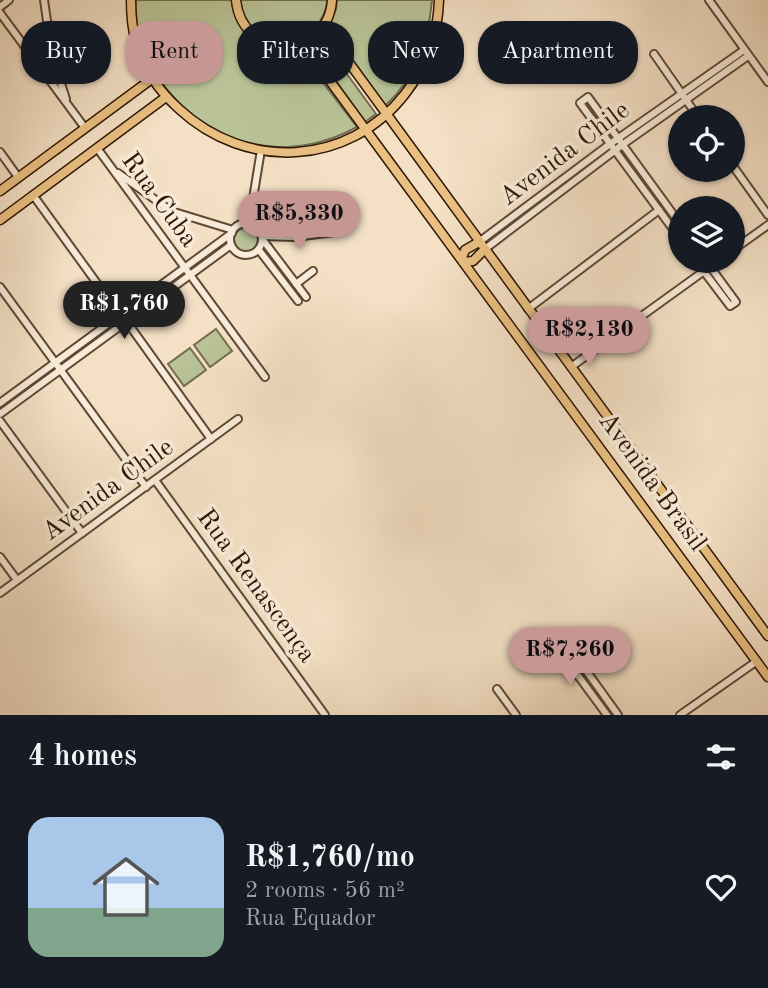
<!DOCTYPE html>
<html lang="en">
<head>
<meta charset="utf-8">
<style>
  :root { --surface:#171b24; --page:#20242c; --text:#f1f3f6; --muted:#9ea1a6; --line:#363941; --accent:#c59692 }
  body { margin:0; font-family:"Old Standard TT",serif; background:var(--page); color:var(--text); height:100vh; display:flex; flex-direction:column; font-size:26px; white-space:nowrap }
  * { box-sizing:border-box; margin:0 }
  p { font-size:23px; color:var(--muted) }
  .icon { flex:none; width:38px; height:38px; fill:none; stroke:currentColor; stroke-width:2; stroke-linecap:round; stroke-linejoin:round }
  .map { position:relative; height:715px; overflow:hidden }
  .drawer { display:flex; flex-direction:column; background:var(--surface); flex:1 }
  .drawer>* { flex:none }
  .hud { position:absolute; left:21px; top:21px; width:726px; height:63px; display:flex; gap:14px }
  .tools { position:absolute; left:668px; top:105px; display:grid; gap:14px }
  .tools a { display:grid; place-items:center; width:77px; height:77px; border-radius:50%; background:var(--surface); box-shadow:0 2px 5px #0004; font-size:35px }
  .price { position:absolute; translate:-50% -60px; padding:0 16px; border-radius:24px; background:var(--accent); color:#111; font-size:23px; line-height:46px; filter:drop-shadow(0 2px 4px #0008) }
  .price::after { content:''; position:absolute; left:50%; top:42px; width:21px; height:16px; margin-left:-10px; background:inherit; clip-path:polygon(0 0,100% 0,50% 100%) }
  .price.on { background:#222; color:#fff }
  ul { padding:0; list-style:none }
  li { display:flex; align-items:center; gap:21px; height:175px; padding:0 28px }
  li+li { border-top:2px solid var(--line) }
  li span { display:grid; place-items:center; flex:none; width:196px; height:140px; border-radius:21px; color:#555 }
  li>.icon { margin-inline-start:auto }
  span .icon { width:84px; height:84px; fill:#fffc; stroke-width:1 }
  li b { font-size:30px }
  h2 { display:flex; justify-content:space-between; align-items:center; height:84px; padding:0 28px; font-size:30px }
  .pill { padding:0 24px; border-radius:28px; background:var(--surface); box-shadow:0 2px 5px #0004; font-size:24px; line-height:63px }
  .pill.on { background:var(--accent); color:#111 }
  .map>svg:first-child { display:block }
  .green { fill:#b9c397; stroke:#736c4e; stroke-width:2 }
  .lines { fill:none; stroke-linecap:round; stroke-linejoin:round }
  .minor-casing { stroke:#5f4834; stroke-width:10 }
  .major-casing { stroke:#2d1604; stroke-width:11 }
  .minor { stroke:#f8ebd9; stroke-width:6 }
  .major { stroke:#eac082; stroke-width:8 }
  .labels { text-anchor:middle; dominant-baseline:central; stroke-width:7; stroke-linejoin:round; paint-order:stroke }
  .street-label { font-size:26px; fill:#2d1604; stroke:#f8ebd9 }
</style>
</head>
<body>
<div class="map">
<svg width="768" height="715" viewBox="0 0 768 715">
  <rect width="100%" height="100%" fill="#f4e0c5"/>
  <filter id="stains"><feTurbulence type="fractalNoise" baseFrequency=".00286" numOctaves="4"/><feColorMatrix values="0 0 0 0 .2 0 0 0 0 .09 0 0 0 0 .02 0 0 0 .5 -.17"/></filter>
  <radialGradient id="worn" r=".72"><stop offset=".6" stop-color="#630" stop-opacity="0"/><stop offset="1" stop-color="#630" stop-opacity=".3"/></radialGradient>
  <g class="green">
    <path d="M136 0H328C324 21 313 36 291 41L357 127C289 164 214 149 166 88 145 61 134 35 136 0Z"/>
    <path d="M337 0H432C428 43 417 76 385 106L328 27 336 9Z"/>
    <path d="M320 37 376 114 365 122 310 44Z"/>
    <circle cx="246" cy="240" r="12"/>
    <path d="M216 329 232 351 210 367 194 345Z"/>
    <path d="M190 348 206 370 184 386 168 364Z"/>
  </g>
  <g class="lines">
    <g class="minor-casing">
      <g id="minor">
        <path d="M44 0 52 56 66 99"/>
        <path d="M709 0 768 82"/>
        <path d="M0 7 9 0"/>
        <path d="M0 13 85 128"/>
        <path d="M654 54 698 117"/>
        <path d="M97 148 265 377"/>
        <path d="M0 152 18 177"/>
        <path d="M733 166 768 215"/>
        <path d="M118 173 171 211 233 230"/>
        <path d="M33 195 120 315"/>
        <circle cx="246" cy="239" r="16"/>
        <path d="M249 223 261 150"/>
        <path d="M681 225 588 97 580 103 681 240"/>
        <path d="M262 236 295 237 334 232"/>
        <path d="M263 240 306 297"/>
        <path d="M479 242 610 144 744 50"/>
        <path d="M485 249 622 145 748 56"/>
        <path d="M259 250 298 301"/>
        <path d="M733 250 768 225"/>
        <path d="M696 261 730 306 736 302 706 261"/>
        <path d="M296 284 313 271"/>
        <path d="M0 287 146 487"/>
        <path d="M528 309 659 210"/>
        <path d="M127 322 211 439"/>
        <path d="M571 367 718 261"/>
        <path d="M0 403 232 233"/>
        <path d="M0 414 231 245"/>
        <path d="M0 421 82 533"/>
        <path d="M155 480 325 715"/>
        <path d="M0 557 17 580"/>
        <path d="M0 593 238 419"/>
        <path d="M497 689 516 715"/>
        <path d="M607 715 554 643 562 637 618 715"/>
        <path d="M680 715 757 661"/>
      </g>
    </g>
    <g class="major-casing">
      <g id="major">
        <path d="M131 0C131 14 132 28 136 42 143 68 159 91 179 109 246 171 348 167 405 94 426 67 438 34 439 0"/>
        <path d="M236 0C242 61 328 60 332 0"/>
        <path d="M323 27 768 636"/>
        <path d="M302 43 768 677"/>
        <path d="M0 191 153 78"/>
        <path d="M0 220 166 97"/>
        <path d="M462 258 465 250 479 242"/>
        <path d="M464 262 473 261 485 249"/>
      </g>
    </g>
    <use href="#minor" class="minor"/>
    <use href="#major" class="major"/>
  </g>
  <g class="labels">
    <g class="street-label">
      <text transform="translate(565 154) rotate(-37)">Avenida Chile</text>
      <text transform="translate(159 200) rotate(54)">Rua Cuba</text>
      <text transform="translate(652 482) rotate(54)">Avenida Brasil</text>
      <text transform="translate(108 490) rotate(-36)">Avenida Chile</text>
      <text transform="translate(256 586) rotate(54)">Rua Renascença</text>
    </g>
  </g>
  <rect width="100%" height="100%" filter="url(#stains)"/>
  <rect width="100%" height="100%" fill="url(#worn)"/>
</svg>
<div class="tools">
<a><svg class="icon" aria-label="locate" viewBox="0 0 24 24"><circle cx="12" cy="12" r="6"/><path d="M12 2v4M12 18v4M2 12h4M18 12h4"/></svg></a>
<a><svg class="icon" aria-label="layers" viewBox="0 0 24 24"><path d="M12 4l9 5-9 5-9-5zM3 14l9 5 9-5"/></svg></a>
</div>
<b class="price" style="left:299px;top:251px">R$5,330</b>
<b class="price on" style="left:124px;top:341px">R$1,760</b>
<b class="price" style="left:589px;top:367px">R$2,130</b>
<b class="price" style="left:570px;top:687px">R$7,260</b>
<div class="hud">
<a class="pill">Buy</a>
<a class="pill on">Rent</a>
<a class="pill">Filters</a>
<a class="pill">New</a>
<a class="pill">Apartment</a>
</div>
</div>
<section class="drawer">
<h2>4 homes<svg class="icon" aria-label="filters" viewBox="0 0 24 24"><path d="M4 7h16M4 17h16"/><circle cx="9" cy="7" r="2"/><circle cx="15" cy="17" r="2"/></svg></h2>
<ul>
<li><span style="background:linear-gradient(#a9c7e8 65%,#7fa58c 0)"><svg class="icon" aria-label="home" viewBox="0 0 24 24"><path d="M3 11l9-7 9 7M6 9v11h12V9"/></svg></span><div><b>R$1,760/mo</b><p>2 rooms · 56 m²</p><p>Rua Equador</p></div><svg class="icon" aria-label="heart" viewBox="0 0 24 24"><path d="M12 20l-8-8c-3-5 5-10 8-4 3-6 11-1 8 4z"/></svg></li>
</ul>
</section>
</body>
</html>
